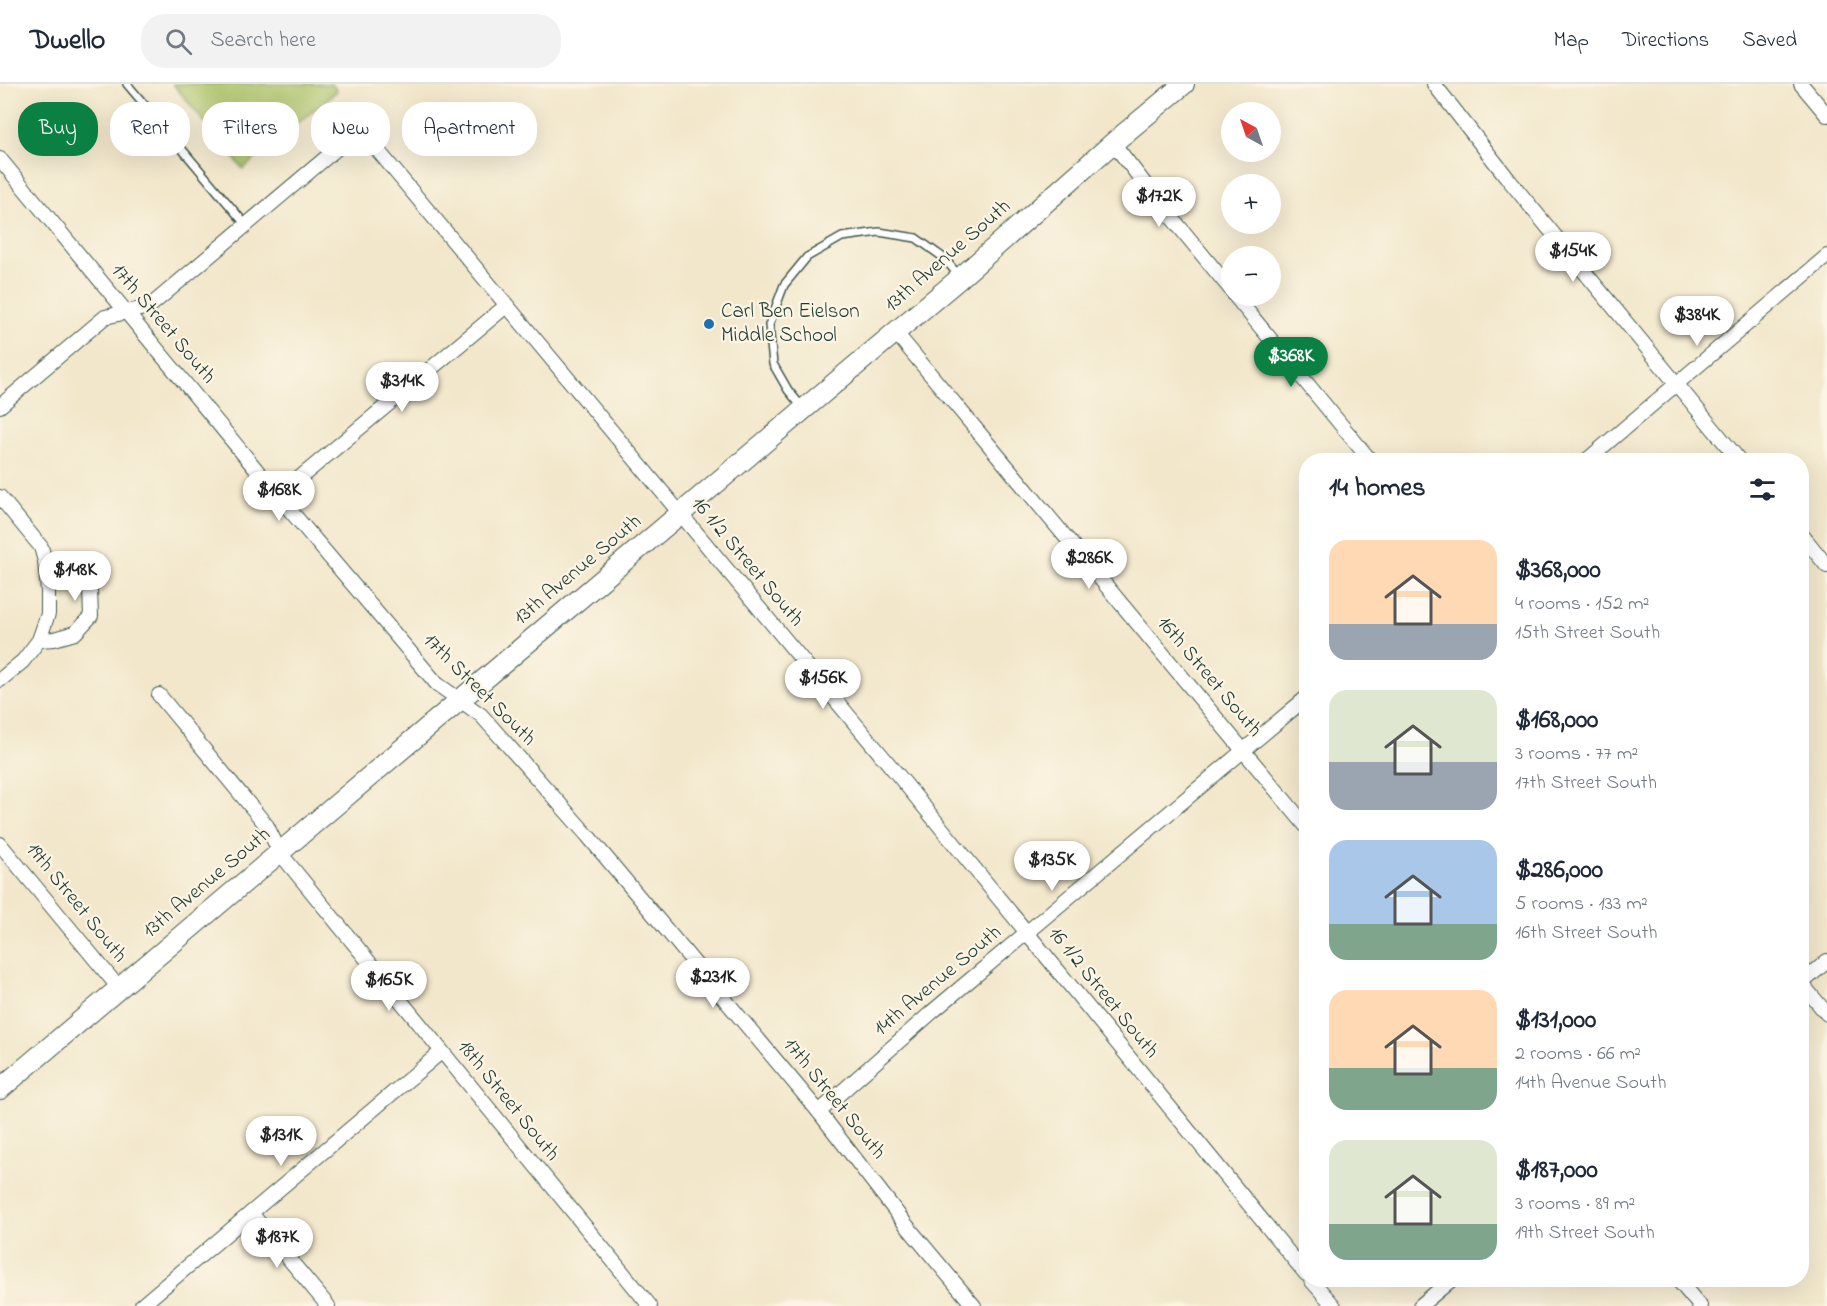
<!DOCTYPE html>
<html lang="en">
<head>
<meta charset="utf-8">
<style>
  :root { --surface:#fff; --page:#f2f2f3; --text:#1f2937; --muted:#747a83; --line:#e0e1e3; --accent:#0b8043 }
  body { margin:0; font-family:"Indie Flower",sans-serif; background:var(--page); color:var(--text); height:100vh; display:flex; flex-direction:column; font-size:22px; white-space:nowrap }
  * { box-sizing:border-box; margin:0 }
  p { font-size:20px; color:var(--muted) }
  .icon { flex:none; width:33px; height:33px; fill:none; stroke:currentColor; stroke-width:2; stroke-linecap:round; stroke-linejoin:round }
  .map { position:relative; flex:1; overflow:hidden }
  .panel { position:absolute; left:1299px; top:369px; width:510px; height:834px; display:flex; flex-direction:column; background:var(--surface); border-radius:24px; box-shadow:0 6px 24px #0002 }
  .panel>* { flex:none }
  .guide { position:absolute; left:18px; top:18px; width:570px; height:54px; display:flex; gap:12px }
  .needle { width:39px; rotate:320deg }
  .fabs { position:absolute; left:1221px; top:18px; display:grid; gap:12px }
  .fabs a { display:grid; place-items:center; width:60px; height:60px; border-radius:50%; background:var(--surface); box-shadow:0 6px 24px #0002; font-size:30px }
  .price { position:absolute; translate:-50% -51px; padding:0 14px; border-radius:21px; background:#fff; color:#222; font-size:20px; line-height:39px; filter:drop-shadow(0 2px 3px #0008) }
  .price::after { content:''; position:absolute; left:50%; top:36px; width:18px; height:14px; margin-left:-9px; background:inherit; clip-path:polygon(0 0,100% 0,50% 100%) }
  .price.active { background:var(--accent); color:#fff }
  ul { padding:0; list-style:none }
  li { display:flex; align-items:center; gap:18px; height:150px; padding:0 30px }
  li span { display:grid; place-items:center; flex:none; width:168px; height:120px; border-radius:18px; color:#555 }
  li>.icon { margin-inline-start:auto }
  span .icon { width:72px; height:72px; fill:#fffc; stroke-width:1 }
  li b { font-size:26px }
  h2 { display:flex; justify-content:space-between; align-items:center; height:72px; padding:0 30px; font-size:26px }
  .chip { padding:0 21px; border-radius:24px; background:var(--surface); box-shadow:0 6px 24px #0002; font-size:21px; line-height:54px }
  .chip.active { background:var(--accent); color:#fff }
  header { display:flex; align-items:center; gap:36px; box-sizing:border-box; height:84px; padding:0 30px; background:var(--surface); border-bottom:2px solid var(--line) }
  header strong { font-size:28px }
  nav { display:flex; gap:33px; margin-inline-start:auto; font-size:21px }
  .search { width:420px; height:54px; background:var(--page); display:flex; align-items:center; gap:15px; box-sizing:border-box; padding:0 21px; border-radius:24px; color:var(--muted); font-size:22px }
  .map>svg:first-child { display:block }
  .green { fill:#a9c166; stroke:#647f4d; stroke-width:1.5 }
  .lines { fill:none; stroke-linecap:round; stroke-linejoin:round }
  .service-casing { stroke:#3f564b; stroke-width:10 }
  .minor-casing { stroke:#3f564b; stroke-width:16 }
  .secondary-casing { stroke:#3f564b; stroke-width:22 }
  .service { stroke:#fff; stroke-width:7 }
  .minor { stroke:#fff; stroke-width:14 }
  .secondary { stroke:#fff; stroke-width:20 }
  .poi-dot { fill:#1f6fb2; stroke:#fcf5e5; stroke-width:2 }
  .labels { text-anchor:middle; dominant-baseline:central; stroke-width:4.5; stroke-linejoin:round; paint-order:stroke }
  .street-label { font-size:21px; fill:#1f3d34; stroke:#fcf5e5 }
  .poi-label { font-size:21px; fill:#1f3d34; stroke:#fcf5e5; text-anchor:start }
</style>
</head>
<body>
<header>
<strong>Dwello</strong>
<div class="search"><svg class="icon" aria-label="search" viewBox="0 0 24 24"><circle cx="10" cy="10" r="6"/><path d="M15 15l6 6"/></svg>Search here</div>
<nav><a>Map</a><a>Directions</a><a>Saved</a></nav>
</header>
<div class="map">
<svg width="1827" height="1222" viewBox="0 0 1827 1222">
  <rect width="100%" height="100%" fill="#fcf5e5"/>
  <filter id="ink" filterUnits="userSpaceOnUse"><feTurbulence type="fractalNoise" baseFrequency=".0167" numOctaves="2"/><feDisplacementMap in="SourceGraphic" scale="12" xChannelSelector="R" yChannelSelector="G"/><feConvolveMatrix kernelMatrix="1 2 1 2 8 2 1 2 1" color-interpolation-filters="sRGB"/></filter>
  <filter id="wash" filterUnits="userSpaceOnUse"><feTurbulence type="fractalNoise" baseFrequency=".008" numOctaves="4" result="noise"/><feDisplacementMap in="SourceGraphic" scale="24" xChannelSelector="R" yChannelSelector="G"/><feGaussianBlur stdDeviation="1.35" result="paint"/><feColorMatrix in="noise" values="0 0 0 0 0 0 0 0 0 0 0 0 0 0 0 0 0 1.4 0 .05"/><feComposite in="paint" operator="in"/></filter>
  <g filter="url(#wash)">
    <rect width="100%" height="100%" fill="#f2e7cb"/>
    <path class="green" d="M173 0H332L337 7 243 85Z"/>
  </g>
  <g filter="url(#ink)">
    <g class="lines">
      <g class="service-casing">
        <g id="service">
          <path d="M127 0 246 141"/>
          <path d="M802 323 788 306 773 280 769 241 784 201 807 173 842 153 879 148 916 154 944 174 959 192"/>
        </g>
      </g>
      <g class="minor-casing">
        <g id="minor">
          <path d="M1434 0 1509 96 1739 376"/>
          <path d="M1801 0 1827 31"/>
          <path d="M1113 59 1155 113 1232 207"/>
          <path d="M0 75 278 412 437 600 481 631 588 752 819 1028 907 1142 974 1222"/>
          <path d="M1235 212 1370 376"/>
          <path d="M896 249 1306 742"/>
          <path d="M0 322 105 233 149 223 360 45 898 691 1306 1190"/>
          <path d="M1587 376 1827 172"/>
          <path d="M278 412 506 222"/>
          <path d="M0 413 41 463 45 477 48 507V530L39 556 23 577 0 596"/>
          <path d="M1802 451 1827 482"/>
          <path d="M39 556 54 555 75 549 91 532 90 506 81 493 45 477"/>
          <path d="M159 611 267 742 280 769 650 1222"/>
          <path d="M0 760 119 904"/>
          <path d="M1802 899 1827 877"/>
          <path d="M1802 900 1827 930"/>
          <path d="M819 1028 932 928 1306 614"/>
          <path d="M251 1129 328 1222"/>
          <path d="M1311 1196 1334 1222"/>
          <path d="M1678 1196 1700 1222"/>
          <path d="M141 1222 441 968"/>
          <path d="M1420 1222 1451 1196"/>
        </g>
      </g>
      <g class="secondary-casing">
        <path id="secondary" d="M0 1005 804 325 960 194 1113 59 1184 0"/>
      </g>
      <use href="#service" class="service"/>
      <use href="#minor" class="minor"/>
      <use href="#secondary" class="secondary"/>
    </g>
  </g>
  <circle class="poi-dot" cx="709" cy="240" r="6"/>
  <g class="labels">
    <g class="street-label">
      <text transform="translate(948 172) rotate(-41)">13th Avenue South</text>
      <text transform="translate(163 240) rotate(50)">17th Street South</text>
      <text transform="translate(747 478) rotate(50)">16 1/2 Street South</text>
      <text transform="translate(578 486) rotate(-40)">13th Avenue South</text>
      <text transform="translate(1209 593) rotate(50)">16th Street South</text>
      <text transform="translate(479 606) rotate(45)">17th Street South</text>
      <text transform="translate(207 799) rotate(-40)">13th Avenue South</text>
      <text transform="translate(76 819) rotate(51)">19th Street South</text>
      <text transform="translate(938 897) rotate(-40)">14th Avenue South</text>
      <text transform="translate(1103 909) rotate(51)">16 1/2 Street South</text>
      <text transform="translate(834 1015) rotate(51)">17th Street South</text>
      <text transform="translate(508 1017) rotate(51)">18th Street South</text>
    </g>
    <g class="poi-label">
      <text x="721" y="228">Carl Ben Eielson<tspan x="721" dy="24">Middle School</tspan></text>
    </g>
  </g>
</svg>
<div class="fabs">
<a><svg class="needle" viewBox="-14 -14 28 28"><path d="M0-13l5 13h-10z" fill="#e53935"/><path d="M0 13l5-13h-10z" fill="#747a83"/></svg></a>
<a>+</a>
<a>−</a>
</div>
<b class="price" style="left:1159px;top:144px">$172K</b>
<b class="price" style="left:1573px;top:199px">$154K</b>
<b class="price" style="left:1697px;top:263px">$384K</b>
<b class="price active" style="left:1291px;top:304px">$368K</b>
<b class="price" style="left:402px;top:329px">$314K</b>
<b class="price" style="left:279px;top:438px">$168K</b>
<b class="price" style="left:1089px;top:506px">$286K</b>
<b class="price" style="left:75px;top:518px">$148K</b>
<b class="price" style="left:823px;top:626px">$156K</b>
<b class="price" style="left:1052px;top:808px">$135K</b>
<b class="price" style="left:713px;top:925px">$231K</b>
<b class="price" style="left:389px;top:928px">$165K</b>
<b class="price" style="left:281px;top:1083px">$131K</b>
<b class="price" style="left:277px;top:1185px">$187K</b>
<div class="guide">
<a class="chip active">Buy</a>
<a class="chip">Rent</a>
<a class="chip">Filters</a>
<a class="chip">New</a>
<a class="chip">Apartment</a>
</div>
<section class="panel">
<h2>14 homes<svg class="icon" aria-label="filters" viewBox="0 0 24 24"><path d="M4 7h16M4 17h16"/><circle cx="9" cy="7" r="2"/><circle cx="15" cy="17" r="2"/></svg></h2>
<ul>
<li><span style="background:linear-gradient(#ffd9b3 70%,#9aa5b1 0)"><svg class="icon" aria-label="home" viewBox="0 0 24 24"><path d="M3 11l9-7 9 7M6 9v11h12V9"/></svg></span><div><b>$368,000</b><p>4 rooms · 152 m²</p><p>15th Street South</p></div></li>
<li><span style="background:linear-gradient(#dfe7d0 60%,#9aa5b1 0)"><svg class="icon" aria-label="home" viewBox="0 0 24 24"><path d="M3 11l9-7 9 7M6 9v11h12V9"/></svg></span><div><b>$168,000</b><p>3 rooms · 77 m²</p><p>17th Street South</p></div></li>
<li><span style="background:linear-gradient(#a9c7e8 70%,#7fa58c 0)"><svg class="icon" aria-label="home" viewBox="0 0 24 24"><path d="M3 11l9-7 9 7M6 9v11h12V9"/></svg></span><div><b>$286,000</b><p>5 rooms · 133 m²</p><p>16th Street South</p></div></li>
<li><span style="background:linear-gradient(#ffd9b3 65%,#7fa58c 0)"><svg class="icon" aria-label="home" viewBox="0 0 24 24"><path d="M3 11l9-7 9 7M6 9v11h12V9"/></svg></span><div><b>$131,000</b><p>2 rooms · 66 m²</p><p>14th Avenue South</p></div></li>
<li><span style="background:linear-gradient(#dfe7d0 70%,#7fa58c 0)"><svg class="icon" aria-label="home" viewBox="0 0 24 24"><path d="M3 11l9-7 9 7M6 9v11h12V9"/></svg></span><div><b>$187,000</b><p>3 rooms · 89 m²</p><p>19th Street South</p></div></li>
</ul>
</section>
</div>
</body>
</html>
